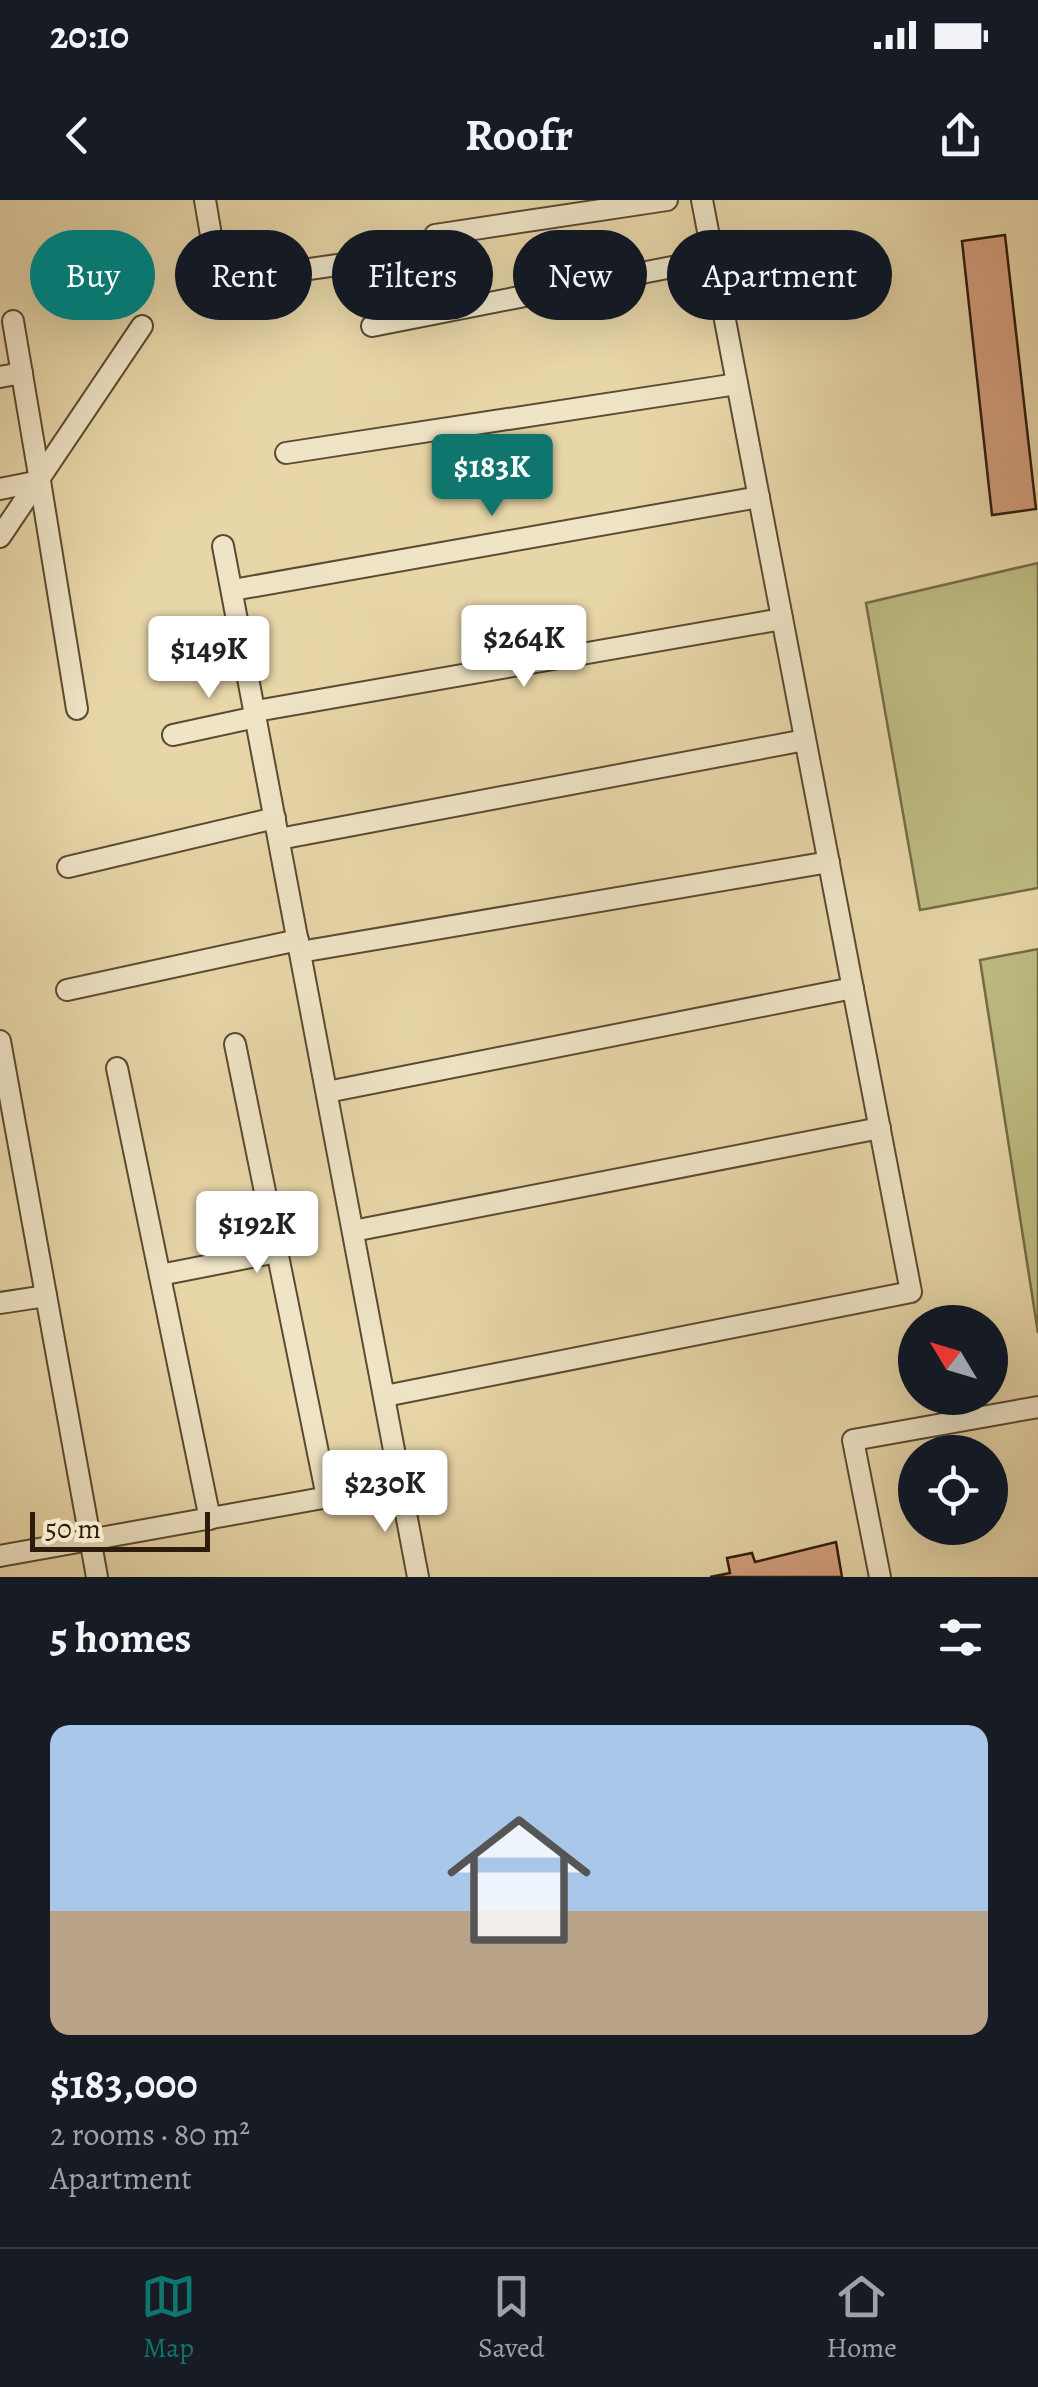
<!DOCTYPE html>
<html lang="en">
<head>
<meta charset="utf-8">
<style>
  :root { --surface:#171b24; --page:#242831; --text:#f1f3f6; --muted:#9ea1a6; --line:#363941; --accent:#0f766e }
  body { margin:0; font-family:Alegreya,serif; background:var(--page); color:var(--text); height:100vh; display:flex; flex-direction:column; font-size:38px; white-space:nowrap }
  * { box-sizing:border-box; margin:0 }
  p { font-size:32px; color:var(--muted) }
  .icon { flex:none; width:55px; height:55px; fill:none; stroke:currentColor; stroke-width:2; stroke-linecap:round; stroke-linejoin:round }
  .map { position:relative; height:1377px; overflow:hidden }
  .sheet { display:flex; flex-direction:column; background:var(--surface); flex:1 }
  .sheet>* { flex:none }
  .banner { position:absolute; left:30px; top:30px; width:980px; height:90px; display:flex; gap:20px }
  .needle { width:65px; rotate:308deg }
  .controls { position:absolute; left:898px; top:1105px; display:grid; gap:20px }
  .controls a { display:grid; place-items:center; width:110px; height:110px; border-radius:50%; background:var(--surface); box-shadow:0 10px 40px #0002; font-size:50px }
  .scale { position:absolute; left:30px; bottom:25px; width:180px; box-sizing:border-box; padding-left:10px; border:5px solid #2d1b0b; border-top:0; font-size:28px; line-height:35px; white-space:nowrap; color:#2d1b0b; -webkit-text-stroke:8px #efe4c6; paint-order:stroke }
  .price { position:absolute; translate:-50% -85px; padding:0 22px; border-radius:10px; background:#fff; color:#222; font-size:32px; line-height:65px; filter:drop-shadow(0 2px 5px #0008) }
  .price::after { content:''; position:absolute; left:50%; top:60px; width:30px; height:22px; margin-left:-15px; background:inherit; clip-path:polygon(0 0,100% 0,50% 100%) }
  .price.current { background:var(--accent); color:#fff }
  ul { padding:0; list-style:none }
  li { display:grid; align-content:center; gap:20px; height:530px; padding:0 50px }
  li span { display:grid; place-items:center; height:310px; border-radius:20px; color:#555 }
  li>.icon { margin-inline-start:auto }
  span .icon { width:180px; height:180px; fill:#fffc; stroke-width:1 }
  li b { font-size:42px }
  h2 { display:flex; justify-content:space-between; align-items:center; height:120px; padding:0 50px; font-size:42px }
  .pill { padding:0 35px; border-radius:45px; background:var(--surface); box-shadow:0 10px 40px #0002; font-size:35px; line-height:90px }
  .pill.current { background:var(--accent); color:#fff }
  .status { display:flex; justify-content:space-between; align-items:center; height:70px; padding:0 50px; background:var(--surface); direction:ltr }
  .status svg { height:28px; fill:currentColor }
  header { display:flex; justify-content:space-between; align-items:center; height:130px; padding:0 50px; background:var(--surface); font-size:45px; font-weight:600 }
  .dock { display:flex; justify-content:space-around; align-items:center; height:140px; border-top:2px solid var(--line); background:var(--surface); font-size:28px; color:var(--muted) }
  .dock a { display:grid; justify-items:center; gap:5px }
  .dock .current { color:var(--accent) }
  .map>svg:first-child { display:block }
  .green { fill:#bdbc82; stroke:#756c46; stroke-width:2.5 }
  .building { fill:#d49f7f; stroke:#2d1b0b; stroke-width:2.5 }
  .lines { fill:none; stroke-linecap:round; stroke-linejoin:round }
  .minor-casing { stroke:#5c4a32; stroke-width:24 }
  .minor { stroke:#efe4c6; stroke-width:20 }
</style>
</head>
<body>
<div class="status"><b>20:10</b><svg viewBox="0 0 49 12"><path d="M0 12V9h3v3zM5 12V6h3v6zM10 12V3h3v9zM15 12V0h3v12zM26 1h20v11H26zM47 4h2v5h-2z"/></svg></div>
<header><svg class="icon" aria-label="back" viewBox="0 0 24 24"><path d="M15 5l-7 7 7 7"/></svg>Roofr<svg class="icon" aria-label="share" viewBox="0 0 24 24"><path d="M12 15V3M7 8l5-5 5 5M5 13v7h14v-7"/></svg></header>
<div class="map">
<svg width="1038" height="1377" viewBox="0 0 1038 1377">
  <rect width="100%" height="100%" fill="#e7d6a8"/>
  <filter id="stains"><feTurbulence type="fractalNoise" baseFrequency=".002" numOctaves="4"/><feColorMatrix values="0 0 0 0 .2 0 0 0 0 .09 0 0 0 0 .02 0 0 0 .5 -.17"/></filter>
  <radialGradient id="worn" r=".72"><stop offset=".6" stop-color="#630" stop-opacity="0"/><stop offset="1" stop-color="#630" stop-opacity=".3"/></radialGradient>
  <g class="green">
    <path d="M1038 363V688L920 710 866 403Z"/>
    <path d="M1038 749V1133L980 760Z"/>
  </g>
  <g class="building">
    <path d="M1005 35 1036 309 992 315 962 41Z"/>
    <path d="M836 1342 842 1377H710L730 1373 727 1358 752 1353 755 1362Z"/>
  </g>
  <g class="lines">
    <g class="minor-casing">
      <g id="minor">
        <path d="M205 0 219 82 386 58"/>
        <path d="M435 35 667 0"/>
        <path d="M13 121 40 281"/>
        <path d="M372 126 713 59"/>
        <path d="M0 177 22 173"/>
        <path d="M286 253 737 184"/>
        <path d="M0 289 40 281 77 509"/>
        <path d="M0 337 142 126"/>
        <path d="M223 346 418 1377"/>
        <path d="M233 390 759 297"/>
        <path d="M256 511 782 419"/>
        <path d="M173 535 256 517"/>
        <path d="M279 639 805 540"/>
        <path d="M68 667 275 618"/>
        <path d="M300 752 829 662"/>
        <path d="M67 790 298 740"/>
        <path d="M0 841 97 1377"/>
        <path d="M235 844 327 1297"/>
        <path d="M117 868 210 1319"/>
        <path d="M327 892 853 788"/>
        <path d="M353 1031 880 928"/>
        <path d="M160 1075 277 1052"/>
        <path d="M0 1103 46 1096"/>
        <path d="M385 1196 911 1092 702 0"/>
        <path d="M0 1356 401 1284"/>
        <path d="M880 1377 853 1240 1038 1207"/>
      </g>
    </g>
    <use href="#minor" class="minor"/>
  </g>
  <rect width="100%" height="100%" filter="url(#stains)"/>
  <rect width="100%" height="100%" fill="url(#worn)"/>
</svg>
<div class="controls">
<a><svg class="needle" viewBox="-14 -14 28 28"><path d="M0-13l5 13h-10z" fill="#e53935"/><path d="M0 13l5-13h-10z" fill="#9ea1a6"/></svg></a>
<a><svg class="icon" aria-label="locate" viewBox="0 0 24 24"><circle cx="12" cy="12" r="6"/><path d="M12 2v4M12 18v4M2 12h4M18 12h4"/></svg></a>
</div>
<div class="scale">50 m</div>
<b class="price current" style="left:492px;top:319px">$183K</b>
<b class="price" style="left:524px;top:490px">$264K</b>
<b class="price" style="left:209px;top:501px">$149K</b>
<b class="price" style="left:257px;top:1076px">$192K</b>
<b class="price" style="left:385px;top:1335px">$230K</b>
<div class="banner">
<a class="pill current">Buy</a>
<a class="pill">Rent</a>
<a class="pill">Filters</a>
<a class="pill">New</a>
<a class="pill">Apartment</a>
</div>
</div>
<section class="sheet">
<h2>5 homes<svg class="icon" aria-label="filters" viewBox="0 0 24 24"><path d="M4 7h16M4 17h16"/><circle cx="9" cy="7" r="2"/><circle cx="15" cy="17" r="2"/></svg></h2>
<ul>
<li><span style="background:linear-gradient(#a9c7e8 60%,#b9a48a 0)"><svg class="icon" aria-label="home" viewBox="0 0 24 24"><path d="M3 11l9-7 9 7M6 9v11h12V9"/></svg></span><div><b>$183,000</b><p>2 rooms · 80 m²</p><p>Apartment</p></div></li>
</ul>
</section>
<nav class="dock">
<a class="current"><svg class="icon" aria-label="map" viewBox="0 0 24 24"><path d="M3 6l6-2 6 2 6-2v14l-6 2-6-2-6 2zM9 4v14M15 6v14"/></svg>Map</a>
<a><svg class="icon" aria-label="saved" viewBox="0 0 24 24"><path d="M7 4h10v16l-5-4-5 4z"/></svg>Saved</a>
<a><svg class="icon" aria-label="home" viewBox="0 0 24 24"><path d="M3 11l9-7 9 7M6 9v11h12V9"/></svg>Home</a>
</nav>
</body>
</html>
